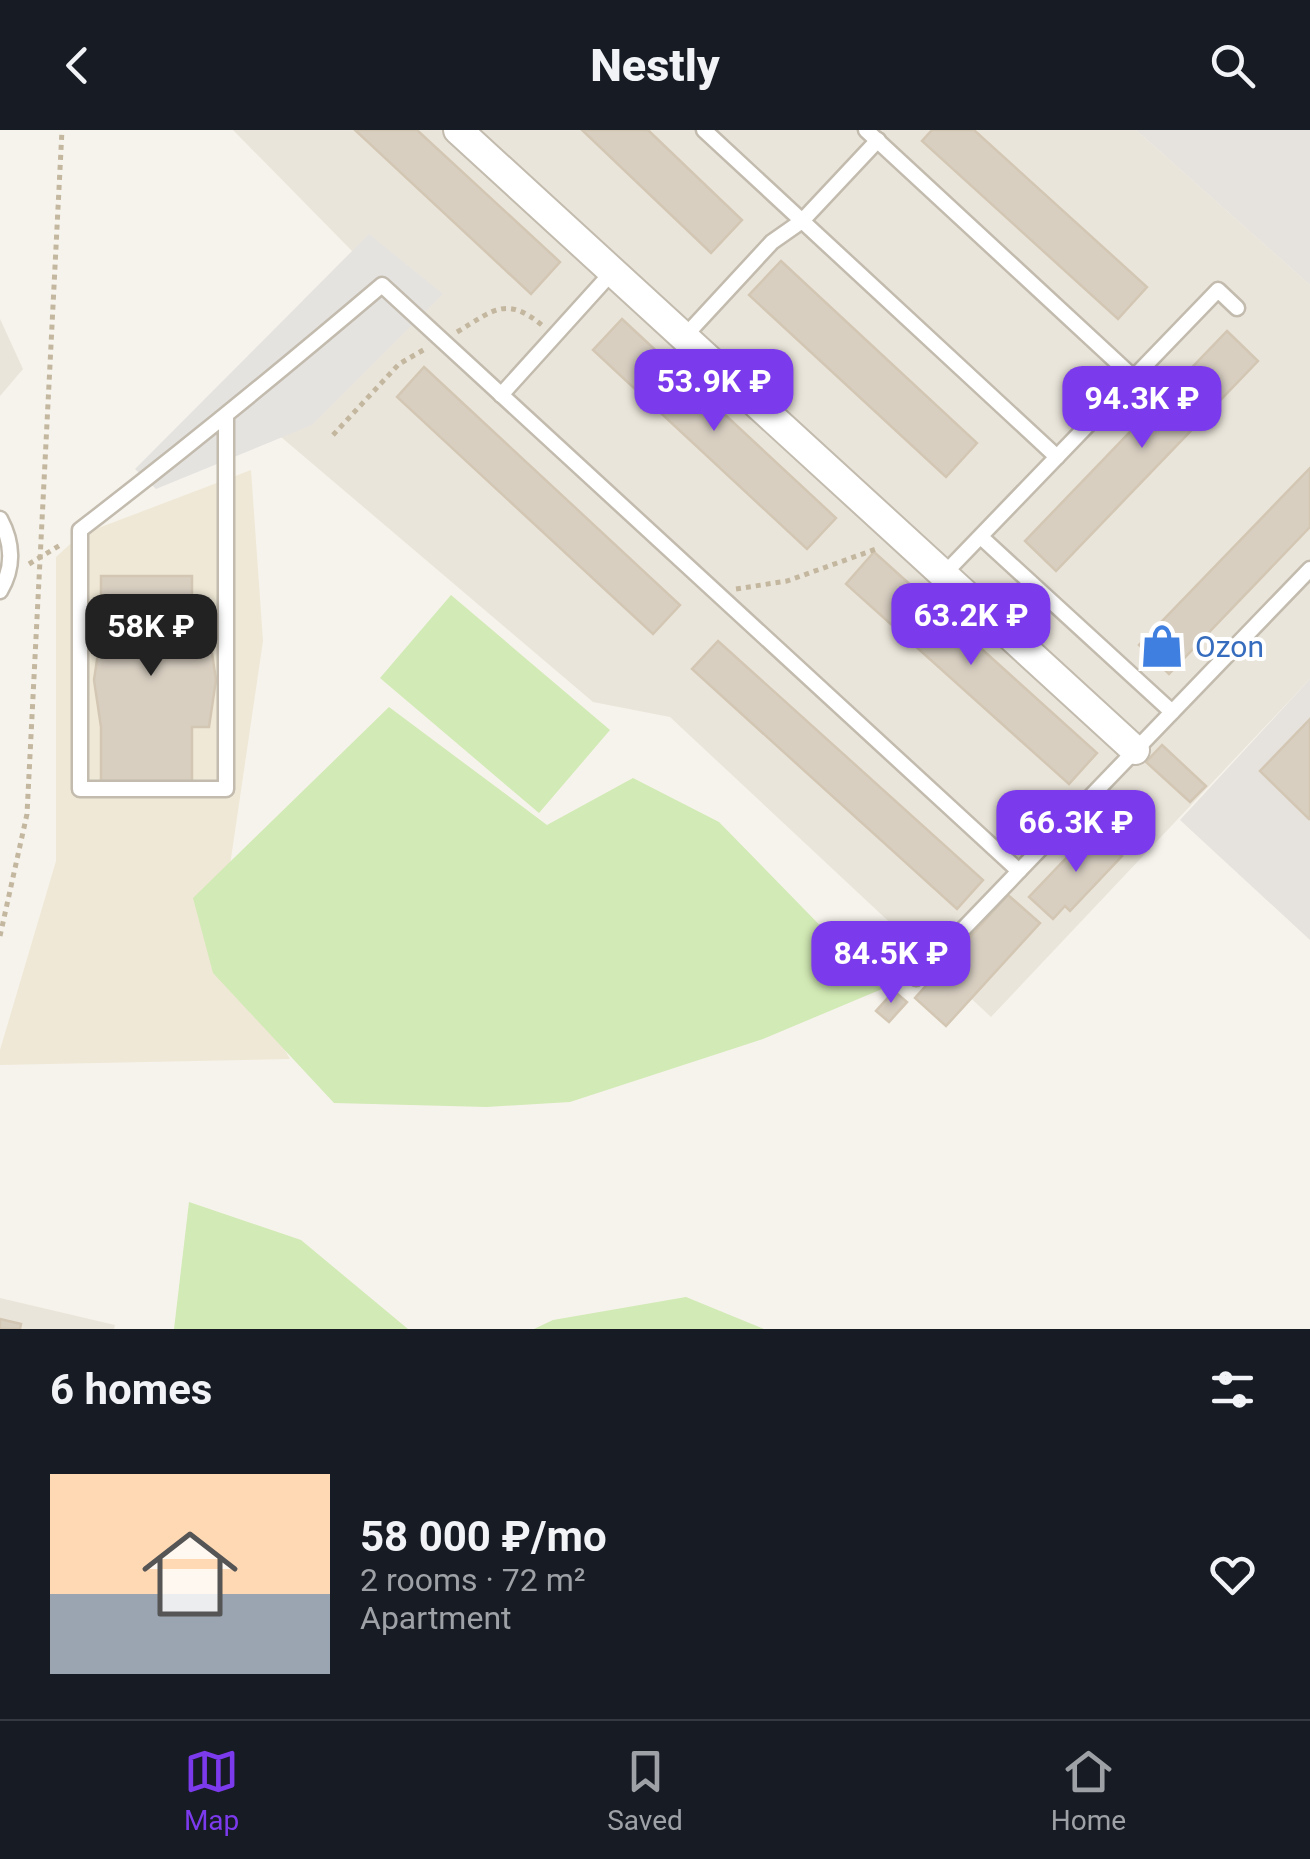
<!DOCTYPE html>
<html lang="en">
<head>
<meta charset="utf-8">
<style>
  :root { --surface:#171b24; --page:#20242c; --text:#f1f3f6; --muted:#9ea1a6; --line:#363941; --accent:#7c3aed }
  body { margin:0; font-family:Roboto,sans-serif; background:var(--page); color:var(--text); height:100vh; display:flex; flex-direction:column; font-size:38px; white-space:nowrap }
  * { box-sizing:border-box; margin:0 }
  p { font-size:32px; color:var(--muted) }
  .icon { flex:none; width:55px; height:55px; fill:none; stroke:currentColor; stroke-width:2; stroke-linecap:round; stroke-linejoin:round }
  .map { position:relative; height:1199px; overflow:hidden }
  .side { display:flex; flex-direction:column; background:var(--surface); flex:1 }
  .side>* { flex:none }
  .price { position:absolute; translate:-50% -85px; padding:0 22px; border-radius:20px; background:var(--accent); color:#fff; font-size:32px; line-height:65px; filter:drop-shadow(0 2px 5px #0008) }
  .price::after { content:''; position:absolute; left:50%; top:60px; width:30px; height:22px; margin-left:-15px; background:inherit; clip-path:polygon(0 0,100% 0,50% 100%) }
  .price.on { background:#222; color:#fff }
  ul { padding:0; list-style:none }
  li { display:flex; align-items:center; gap:30px; height:250px; padding:0 50px }
  li span { display:grid; place-items:center; flex:none; width:280px; height:200px; border-radius:0px; color:#555 }
  li>.icon { margin-inline-start:auto }
  span .icon { width:120px; height:120px; fill:#fffc; stroke-width:1 }
  li b { font-size:42px }
  h2 { display:flex; justify-content:space-between; align-items:center; height:120px; padding:0 50px; font-size:42px }
  header { display:flex; justify-content:space-between; align-items:center; height:130px; padding:0 50px; background:var(--surface); font-size:45px; font-weight:800 }
  .menu { display:flex; justify-content:space-around; align-items:center; height:140px; border-top:2px solid var(--line); background:var(--surface); font-size:28px; color:var(--muted) }
  .menu a { display:grid; justify-items:center; gap:5px }
  .menu .on { color:var(--accent) }
  .map>svg:first-child { display:block }
  .residential { fill:#eae5da }
  .industrial { fill:#e6e2dd }
  .education { fill:#efe8d6 }
  .green { fill:#d2eab5 }
  .parking { fill:#e5e3e0 }
  .building { fill:#d8cfc1; stroke:#d3c7b4; stroke-width:2.5 }
  .lines { fill:none; stroke-linecap:round; stroke-linejoin:round }
  .service-casing { stroke:#c2bbae; stroke-width:19 }
  .minor-casing { stroke:#c2bbae; stroke-width:32 }
  .path { stroke:#c4b79f; stroke-width:5; stroke-dasharray:5 5; stroke-linecap:butt }
  .service { stroke:#fff; stroke-width:14 }
  .minor { stroke:#fff; stroke-width:28 }
  .labels { text-anchor:middle; dominant-baseline:central; stroke-width:8; stroke-linejoin:round; paint-order:stroke }
  .shop-label { font-size:30px; fill:#366cbe; stroke:#fff; text-anchor:start }
</style>
</head>
<body>
<header><svg class="icon" aria-label="back" viewBox="0 0 24 24"><path d="M15 5l-7 7 7 7"/></svg>Nestly<svg class="icon" aria-label="search" viewBox="0 0 24 24"><circle cx="10" cy="10" r="6"/><path d="M15 15l6 6"/></svg></header>
<div class="map">
<svg width="1310" height="1199" viewBox="0 0 1310 1199">
  <rect width="100%" height="100%" fill="#f6f3ec"/>
  <g class="residential">
    <path d="M233 0H1136L1310 155V549L991 887 670 587 593 572 234 267 353 122Z"/>
    <path d="M0 189 23 239 0 266Z"/>
    <path d="M0 1168 115 1195 114 1199H0Z"/>
  </g>
  <g class="industrial">
    <path d="M1136 0H1310V155Z"/>
    <path d="M1310 549V810L1180 690Z"/>
  </g>
  <path class="education" d="M251 340 263 511 219 810 290 929 0 935V920L56 731V427L80 405Z"/>
  <g class="green">
    <path d="M451 465 610 600 539 683 380 548Z"/>
    <path d="M389 577 547 695 633 648 719 692 882 859 763 909 570 972 487 977 334 973 213 843 193 768Z"/>
    <path d="M189 1072 301 1110 408 1199H174Z"/>
    <path d="M686 1167 764 1199H534L553 1190Z"/>
  </g>
  <path class="parking" d="M369 104 443 164 312 295 156 359 135 339Z"/>
  <g class="building">
    <path d="M355 0H417L560 132 531 164Z"/>
    <path d="M582 0H648L742 90 711 123Z"/>
    <path d="M932 0H974L1147 157 1118 189 922 11Z"/>
    <path d="M781 131 977 313 946 347 749 165Z"/>
    <path d="M622 189 836 388 807 419 593 220Z"/>
    <path d="M1227 201 1258 231 1056 441 1025 411Z"/>
    <path d="M424 237 680 475 653 504 397 267Z"/>
    <path d="M1310 338V397L1169 544 1139 515Z"/>
    <path d="M874 422 1097 623 1069 654 846 454Z"/>
    <path d="M101 446H192V503H209L216 550 209 597H192V651H101V597L94 550 101 503Z"/>
    <path d="M718 511 983 750 957 779 692 539Z"/>
    <path d="M1310 589V688L1309 689 1260 641Z"/>
    <path d="M1162 615 1206 656 1190 672 1146 632Z"/>
    <path d="M1093 700 1122 726 1070 781 1065 776 1053 789 1029 767Z"/>
    <path d="M1008 765 1040 793 946 896 915 868Z"/>
    <path d="M894 861 907 872 889 892 876 881Z"/>
    <path d="M0 1189 21 1194 20 1199H0Z"/>
  </g>
  <g class="lines">
    <g class="service-casing">
      <g id="service">
        <path d="M704 0 1057 327"/>
        <path d="M866 0 1134 248"/>
        <path d="M685 206 772 112 802 91 878 10"/>
        <path d="M501 265 614 140"/>
        <path d="M226 286V659H80V400C183 321 283 239 382 155L1019 741 1310 439"/>
        <path d="M0 389C13 413 14 438 0 461"/>
        <path d="M981 407 1172 582"/>
        <path d="M944 444 1218 160 1237 178"/>
        <path d="M916 848 1019 741"/>
      </g>
    </g>
    <g class="minor-casing">
      <path id="minor" d="M458 0 1135 620"/>
    </g>
    <g class="path">
      <path d="M457 202C494 180 506 165 543 196"/>
      <path d="M333 305 399 234 425 219"/>
      <path d="M29 434 62 414"/>
      <path d="M736 459 787 451 879 418"/>
      <path d="M0 806 27 684 62 0"/>
    </g>
    <use href="#service" class="service"/>
    <use href="#minor" class="minor"/>
  </g>
  <defs>
    <g id="shop-bare" transform="scale(3.45)"><path d="M-5-2.5h2.3a2.7 3.5 0 0 1 5.4 0H5L5.5 6h-11ZM-1.5-2.5h3a1.5 2.3 0 0 0-3 0Z" fill="#3f7fe0" stroke="#fff" stroke-width="2.5" paint-order="stroke"/></g>
  </defs>
  <g fill-rule="evenodd">
    <use href="#shop-bare" x="1162" y="516"/>
  </g>
  <g class="labels">
    <g class="shop-label">
      <text x="1195" y="516">Ozon</text>
    </g>
  </g>
</svg>
<b class="price" style="left:714px;top:304px">53.9K ₽</b>
<b class="price" style="left:1142px;top:321px">94.3K ₽</b>
<b class="price" style="left:971px;top:538px">63.2K ₽</b>
<b class="price on" style="left:151px;top:549px">58K ₽</b>
<b class="price" style="left:1076px;top:745px">66.3K ₽</b>
<b class="price" style="left:891px;top:876px">84.5K ₽</b>
</div>
<section class="side">
<h2>6 homes<svg class="icon" aria-label="filters" viewBox="0 0 24 24"><path d="M4 7h16M4 17h16"/><circle cx="9" cy="7" r="2"/><circle cx="15" cy="17" r="2"/></svg></h2>
<ul>
<li><span style="background:linear-gradient(#ffd9b3 60%,#9aa5b1 0)"><svg class="icon" aria-label="home" viewBox="0 0 24 24"><path d="M3 11l9-7 9 7M6 9v11h12V9"/></svg></span><div><b>58 000 ₽/mo</b><p>2 rooms · 72 m²</p><p>Apartment</p></div><svg class="icon" aria-label="heart" viewBox="0 0 24 24"><path d="M12 20l-8-8c-3-5 5-10 8-4 3-6 11-1 8 4z"/></svg></li>
</ul>
</section>
<nav class="menu">
<a class="on"><svg class="icon" aria-label="map" viewBox="0 0 24 24"><path d="M3 6l6-2 6 2 6-2v14l-6 2-6-2-6 2zM9 4v14M15 6v14"/></svg>Map</a>
<a><svg class="icon" aria-label="saved" viewBox="0 0 24 24"><path d="M7 4h10v16l-5-4-5 4z"/></svg>Saved</a>
<a><svg class="icon" aria-label="home" viewBox="0 0 24 24"><path d="M3 11l9-7 9 7M6 9v11h12V9"/></svg>Home</a>
</nav>
</body>
</html>
